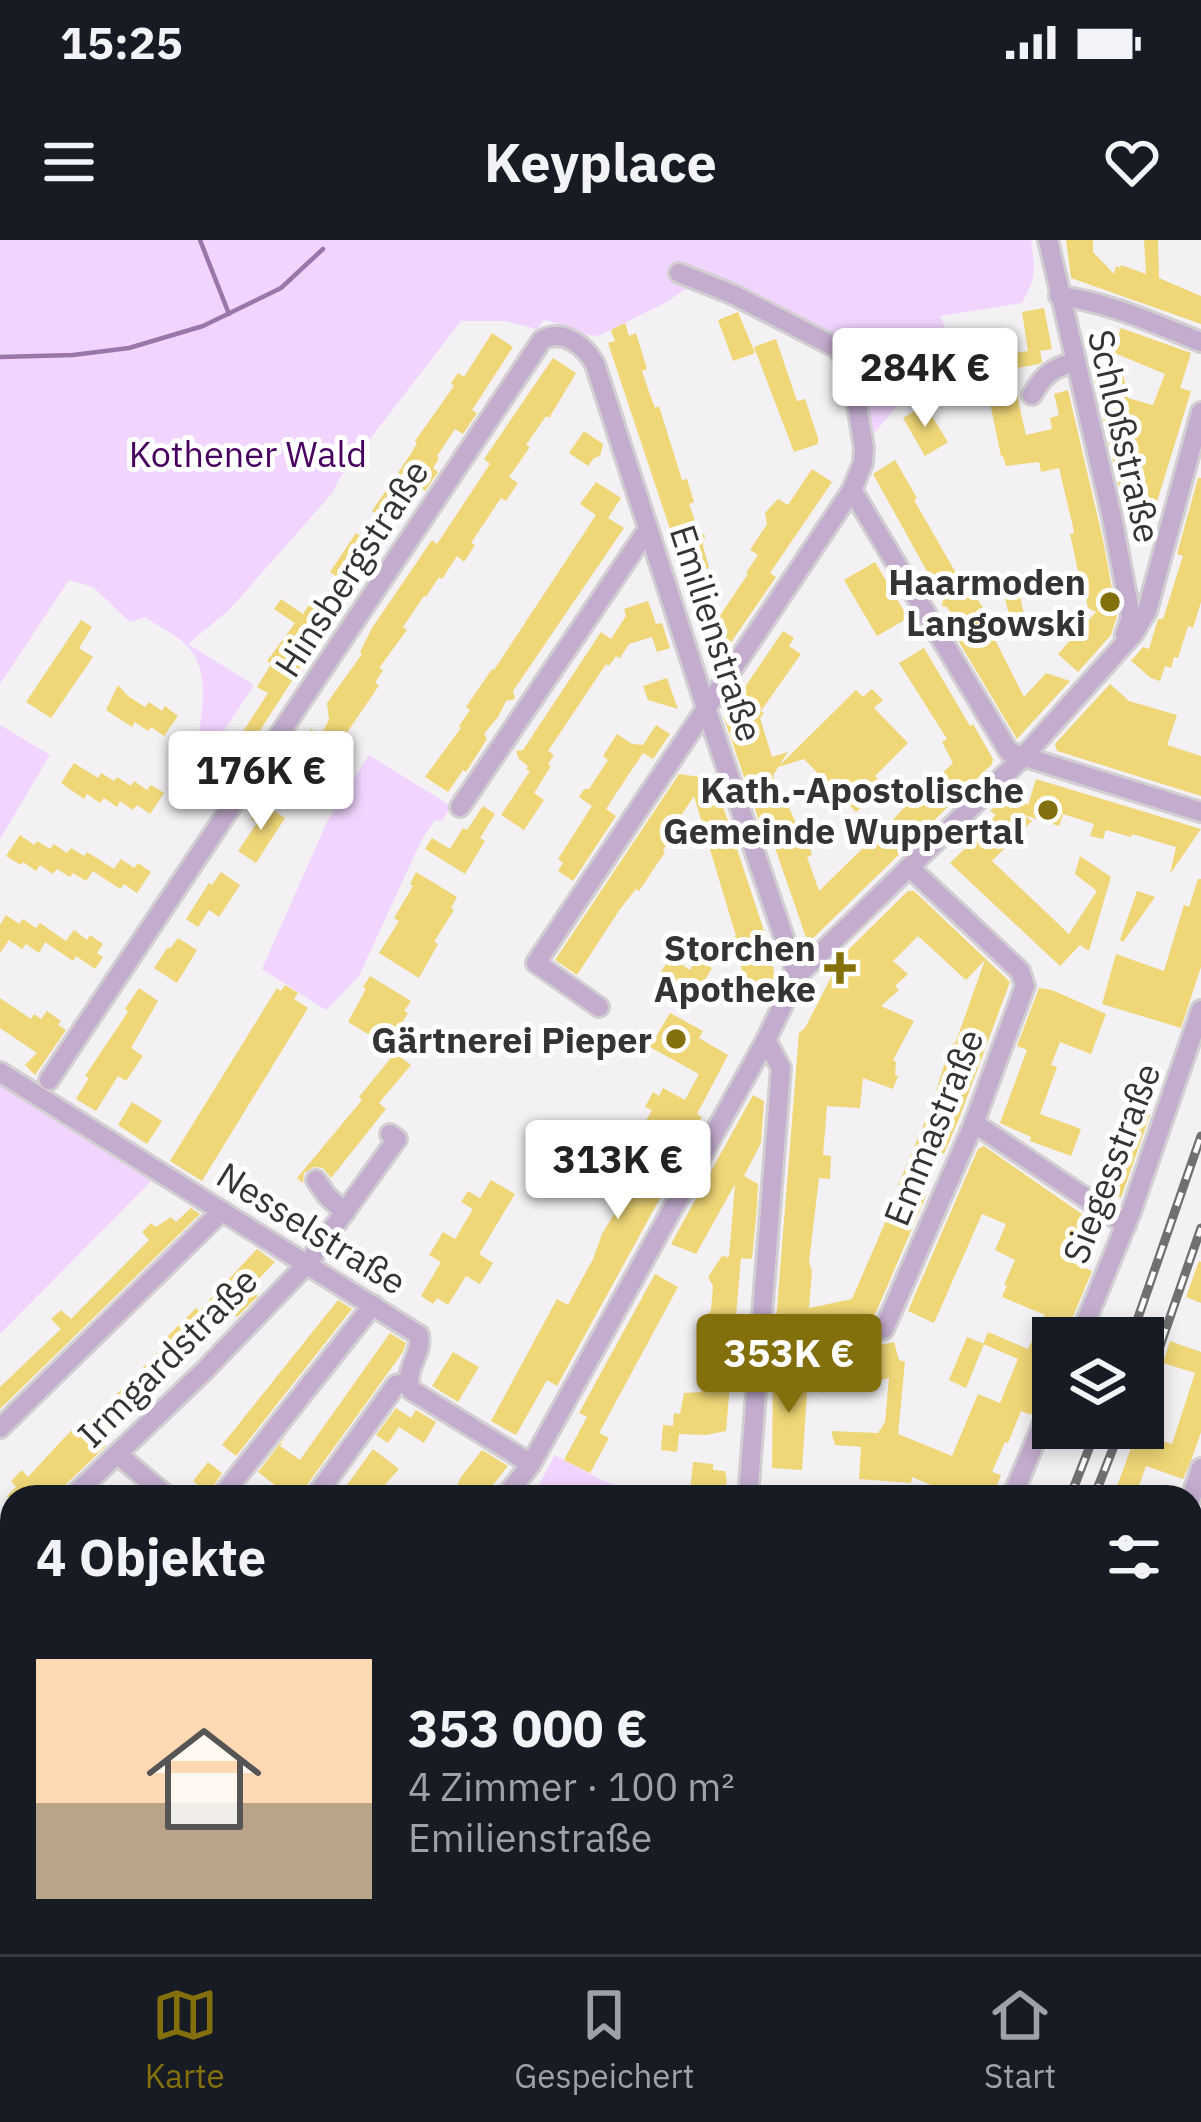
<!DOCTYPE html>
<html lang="de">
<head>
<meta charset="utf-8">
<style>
  :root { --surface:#171b24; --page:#20242c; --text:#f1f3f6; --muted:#9ea1a6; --line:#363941; --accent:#846f0d }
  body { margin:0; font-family:"IBM Plex Sans",sans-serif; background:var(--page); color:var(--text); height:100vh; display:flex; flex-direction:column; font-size:45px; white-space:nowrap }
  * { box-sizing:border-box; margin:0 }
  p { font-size:39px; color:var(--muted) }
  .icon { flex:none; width:66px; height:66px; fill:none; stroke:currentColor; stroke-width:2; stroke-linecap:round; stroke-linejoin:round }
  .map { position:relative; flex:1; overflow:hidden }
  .drawer { position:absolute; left:0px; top:1245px; width:1203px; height:471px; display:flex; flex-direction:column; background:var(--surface); border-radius:36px 36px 0 0; box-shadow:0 6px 18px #0003 }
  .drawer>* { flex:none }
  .fabs { position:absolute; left:1032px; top:1077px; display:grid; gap:24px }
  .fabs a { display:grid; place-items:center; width:132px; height:132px; border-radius:0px; background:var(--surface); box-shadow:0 6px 18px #0003; font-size:60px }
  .price { position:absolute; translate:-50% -102px; padding:0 27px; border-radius:12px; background:#fff; color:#222; font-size:39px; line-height:78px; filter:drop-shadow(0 3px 6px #0008) }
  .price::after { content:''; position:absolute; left:50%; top:72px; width:36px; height:27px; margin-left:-18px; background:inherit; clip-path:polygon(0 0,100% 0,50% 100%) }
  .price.active { background:var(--accent); color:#fff }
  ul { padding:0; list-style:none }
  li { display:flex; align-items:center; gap:36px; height:300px; padding:0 36px }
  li+li { border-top:3px solid var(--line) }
  li span { display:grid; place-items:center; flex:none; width:336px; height:240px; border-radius:0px; color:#555 }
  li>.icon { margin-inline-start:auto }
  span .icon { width:144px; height:144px; fill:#fffc; stroke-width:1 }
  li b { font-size:51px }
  h2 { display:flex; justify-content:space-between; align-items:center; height:144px; padding:0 36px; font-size:51px }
  .status { display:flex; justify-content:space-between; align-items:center; height:84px; padding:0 60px; background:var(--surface); direction:ltr }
  .status svg { height:33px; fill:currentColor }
  header { display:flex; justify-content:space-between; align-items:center; height:156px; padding:0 36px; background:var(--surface); font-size:54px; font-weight:700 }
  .menu { display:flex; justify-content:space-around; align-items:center; height:168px; border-top:3px solid var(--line); background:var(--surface); font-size:33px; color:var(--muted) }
  .menu a { display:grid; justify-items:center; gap:6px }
  .menu .active { color:var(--accent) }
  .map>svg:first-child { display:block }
  .green { fill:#f1d5fe }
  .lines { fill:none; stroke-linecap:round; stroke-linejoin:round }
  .stream { stroke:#9b76ab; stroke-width:4.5 }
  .building { fill:#efd677; fill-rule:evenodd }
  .minor-casing { stroke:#d1cfd2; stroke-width:24 }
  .minor { stroke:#c3acce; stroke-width:18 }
  .rail-casing { stroke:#706f71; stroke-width:9 }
  .rail { stroke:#fff; stroke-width:4.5; stroke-dasharray:14; stroke-linecap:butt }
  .poi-dot { fill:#846f0d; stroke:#fff; stroke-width:4.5 }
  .labels { text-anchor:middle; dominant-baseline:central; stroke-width:10; stroke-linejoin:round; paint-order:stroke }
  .street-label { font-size:36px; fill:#343435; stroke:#fff }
  .park-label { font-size:36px; fill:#48005f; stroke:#fff }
  .poi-label { font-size:36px; font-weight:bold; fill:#343435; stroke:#fff; text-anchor:end }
</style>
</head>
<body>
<div class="status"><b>15:25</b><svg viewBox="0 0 49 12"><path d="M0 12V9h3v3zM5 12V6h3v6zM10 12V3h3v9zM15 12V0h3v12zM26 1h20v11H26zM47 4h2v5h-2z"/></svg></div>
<header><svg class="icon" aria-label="menu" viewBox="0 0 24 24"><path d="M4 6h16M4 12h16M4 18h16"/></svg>Keyplace<svg class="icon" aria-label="heart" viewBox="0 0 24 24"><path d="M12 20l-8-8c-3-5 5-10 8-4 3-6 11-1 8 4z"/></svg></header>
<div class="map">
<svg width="1201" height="1714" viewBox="0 0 1201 1714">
  <rect width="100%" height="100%" fill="#f3f1f4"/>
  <g class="green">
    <path d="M0 0H1031C1035 31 1037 35 1022 63L940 76 952 103 869 199C866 175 866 146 857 124 842 86 744 51 706 34L667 62 598 96C579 95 562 84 544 80L537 89 506 81H461L339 239 333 252 230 369 188 404 254 445 212 509 204 514H196C200 480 214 430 185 404 174 393 157 386 145 377L130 382 93 347 69 340 0 444Z"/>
    <path d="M0 485 50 515 0 599Z"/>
    <path d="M369 515 451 566 442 581 435 580 422 599 359 736 326 770 262 729 327 582Z"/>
    <path d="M0 838 156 936 0 1094Z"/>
    <path d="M555 1215 601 1240 630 1250 629 1257H532Z"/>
  </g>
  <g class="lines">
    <g class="stream">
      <path d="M200 0 229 74"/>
      <path d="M0 117 73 115 129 108 203 86 281 48 323 9"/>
      <path d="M0 1444 12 1453"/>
    </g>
  </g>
  <g class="building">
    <path d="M1066 0H1093V12L1114 34 1116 26 1120 28 1121 25 1146 34 1144 0H1158L1159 38 1201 56V84L1071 38Z"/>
    <path d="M1044 68 1052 109 1040 111 1042 122 1039 124 1012 129 1022 178 1026 195 1052 189 1050 178 1059 175 1054 154 1068 150 1103 300 1117 376 1111 395 1078 432 1058 414 1096 372 1088 368 1081 335H1079L1070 294 1074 293 1073 287 1059 228 1041 232 1039 222 1006 226 1003 216H1001L981 119 975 121 972 106 1001 101 1003 115 1028 111 1022 72Z"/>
    <path d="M738 72 755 113 733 121 718 80Z"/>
    <path d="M625 83 629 96 636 93 647 129 642 131 650 155 655 168 659 166 682 240 687 239 694 262 689 264 699 292 705 295 703 306 709 328 693 333 692 330 684 333 677 318 674 301 608 103 615 101 611 90Z"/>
    <path d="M1121 88 1191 113 1180 148 1191 151 1152 278 1124 269 1093 135 1122 128 1128 158 1153 165 1165 134 1112 112Z"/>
    <path d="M492 93 513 107 472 170 477 173 463 194 455 189 437 216 439 218 433 228 438 232 425 251 422 248 412 261 401 276 402 281 397 282 363 337 343 341 330 332 356 293 363 298 378 275 372 271 410 215 417 203 415 201 454 146 451 143 458 133 464 137Z"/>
    <path d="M776 99 797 161 805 159 818 198V204L794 212 754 107Z"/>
    <path d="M553 118 576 133 549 178 546 176 526 205 530 207 509 237 518 243 506 261 501 258 471 303 475 305 464 322 457 316 442 339 439 337 426 357 424 356 403 387 407 390 379 428 383 430 375 443 379 445 374 453 303 557 278 540 311 489 321 495 329 480 327 463 362 414 360 412 372 388 432 300 437 304 490 224 484 219Z"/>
    <path d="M925 165 948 202 925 216 903 178Z"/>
    <path d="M584 191 603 204 600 216 594 218 588 226 569 213Z"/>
    <path d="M895 220 917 258 914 260 960 340 964 338 999 393 990 390 1024 457 1046 433 1070 441 1017 499 956 397 957 390 954 384 957 383 947 367 942 366 943 360 873 234Z"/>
    <path d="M812 229 832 242 770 333 776 337 725 411 705 398 748 334 746 333 758 315 750 310 767 284 765 273 778 259 788 265Z"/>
    <path d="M1198 238H1201V362L1193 388 1188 386 1178 418 1174 417 1171 428 1165 426 1160 441 1151 438 1131 421 1143 407 1149 409 1158 379H1163L1183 316 1177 314Z"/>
    <path d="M596 242 621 258 608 278 624 288 513 451 515 459 506 461 498 477 484 494 487 499 466 532 463 530 448 552 425 537 461 488 459 486 470 470 466 467 492 429 494 430 596 275 580 264Z"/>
    <path d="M875 322 908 378 877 396 844 340Z"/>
    <path d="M1014 331 1027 387 1025 401 1014 398 1000 335Z"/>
    <path d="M337 340 352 351 299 429 302 436H295L228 540 217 532 268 453 257 447 271 424 267 421 295 383 274 369 281 359 303 374 315 356 322 358Z"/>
    <path d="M648 361 656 384 662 383 670 408 657 412 652 397 629 404 620 418 616 416 609 426 606 424 548 511 554 515 548 524 551 526 534 553 544 560 524 590 501 575 530 531 526 529 528 526 519 519 516 511 523 510 601 392 611 399 626 376 624 369Z"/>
    <path d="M81 380 92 387 79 408 93 417 51 478 26 462Z"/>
    <path d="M783 391 794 398 789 406 801 414 761 471 764 473 760 478 772 517 788 512 779 526 856 450 863 457 872 449 883 460 874 468 908 503 875 536 886 547 856 572 804 519 778 527 773 536 781 562 786 561 798 588 800 587 804 599 807 598 812 615 807 617 819 651 863 608 860 605 875 591 879 595 914 557 916 558 953 523 942 502 947 499 899 423 924 408 970 486 973 484 993 519 992 524 808 703 765 579 759 581 724 478Z"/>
    <path d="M667 438 670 447 678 469 648 460 643 446Z"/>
    <path d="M1110 444 1129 461 1177 475 1167 505 1201 516V556L1057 511 1055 504Z"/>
    <path d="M118 445 128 456 145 467 149 462 162 471 165 466 178 476 164 496 151 487 148 491 135 482 132 487 106 470Z"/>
    <path d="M656 485 670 494 653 519 643 513 617 552 606 569 616 576 573 641 558 631 563 623 558 619 592 566 579 557 584 549H589L608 520 603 516 617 494 632 504 643 505Z"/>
    <path d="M74 523 98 538 101 533 114 541 117 537 131 546 134 541 147 550 151 545 164 553 150 574 137 565 133 570 120 561 117 567 104 558 100 563 87 554 84 559 61 543Z"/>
    <path d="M679 534 714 539 769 706 775 737 769 759 746 745 733 697 736 696 694 556 664 601 668 603 663 610 665 612 639 651 636 649 620 669 577 735 555 720Z"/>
    <path d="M1036 539 1201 589 1170 634 1176 607 1132 594 1131 597 1106 590 1103 599 1090 596 1094 584 1063 574 1059 586 1024 575 1032 581 992 621 1069 694 1097 651 1075 634 1080 616 1111 637 1089 711 1080 705 1060 726 950 623 980 594 978 592 996 575 990 571 1007 554 1012 553 1028 565Z"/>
    <path d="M262 563 285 578 256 623 238 611 257 583 251 579Z"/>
    <path d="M483 566 495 574 480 598 485 601 465 634 425 609 432 598 450 609 463 588 467 590Z"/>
    <path d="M20 595 34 605 37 601 50 609 54 604 67 613 71 608 84 616 87 612 114 629 121 619 134 628 138 623 151 632 137 653 124 644 120 649 93 631 86 641 73 633 70 637 57 629 53 634 40 625 36 631 23 622 21 625 6 616Z"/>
    <path d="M221 632 240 645 219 677 209 670 198 687 186 679 209 643 212 645Z"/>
    <path d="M416 632 457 657 451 668 454 670 434 702 438 704 419 738 379 713 399 681 394 678 413 646 410 644Z"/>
    <path d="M1198 639H1201V727L1181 788 1102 764 1116 714 1164 731 1184 665 1189 667Z"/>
    <path d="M908 651H914L1010 742 960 876 944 914 940 912 922 955 926 956 874 1077 797 1093H775L799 793 805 788 842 716ZM918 696 966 740 985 720 955 804 953 803 948 812 932 865 898 945 901 946 852 1059 809 1068 812 1031 809 1022 819 938 830 939 831 916 823 915 827 866 860 868 863 838 893 849 898 836 895 835 896 822 893 820 914 781 881 766 899 750 895 746 908 734 893 721Z"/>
    <path d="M1137 651 1155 657 1123 702 1120 700Z"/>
    <path d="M6 675 19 684 23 679 36 688 40 683 66 701 74 690 87 700 90 695 103 704 97 713 103 717 95 729 76 716 73 721 45 702 39 713 26 704 22 709 9 700 0 713V685Z"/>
    <path d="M178 698 197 710 177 743 154 728 168 707 170 709Z"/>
    <path d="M670 717 690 730 696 719 712 728 699 750 681 739 674 750 657 739Z"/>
    <path d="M370 736 411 761 404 771 408 773 388 806 348 782 366 749 363 747Z"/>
    <path d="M285 745 298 753 294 759 308 768 202 941 170 921 277 748 281 751Z"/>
    <path d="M139 748 158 761 131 808 143 816 126 841 118 836 96 871 76 859 89 838 85 836 128 772 125 769Z"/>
    <path d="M1039 748 1052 750 1106 774 1091 814 1060 802 1051 825 1057 827 1040 874 1081 889 1071 916 1030 901 1031 897 1000 883 1027 810 1017 806Z"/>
    <path d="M0 758 31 779 34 774 41 779 47 771 61 781 58 785 66 790 35 835 25 825 37 813 0 788Z"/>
    <path d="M670 773 703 791 699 798 728 815 697 874 702 877 696 888 690 885 667 926 675 931 557 1146 547 1140 516 1195 491 1181 557 1059 568 1065 593 1019 602 994 627 953 624 951 646 910 640 907 646 895 640 892 652 870 645 867 653 852 659 856 663 848 685 860 699 834 650 807Z"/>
    <path d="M395 813 411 825 379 863 386 869 331 938 323 928 314 927 304 933 303 943 297 938 362 860 359 857Z"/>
    <path d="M753 855 764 861 761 903 744 936 758 944 757 967 752 1019 741 1018 726 1191 706 1195 679 1194 677 1212 661 1210 663 1185 673 1186 674 1173 680 1174 684 1153 701 1152 706 1076 711 1070 713 1046 708 1037 722 1016 729 1017 735 944 696 1014 671 1004Z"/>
    <path d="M132 862 162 881 147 904 118 885Z"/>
    <path d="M1127 867 1150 875 1121 958 1097 949Z"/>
    <path d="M984 906 1086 977 1068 1021 1092 1031 1064 1098H1053V1124L1031 1175 1021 1171 1008 1203 1005 1202 992 1232 1001 1235 992 1257H959L912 1237 911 1243 859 1239 861 1207 835 1205 831 1191 878 1193 885 1182 889 1138 822 1153 814 1120 894 1102 899 1120 905 1122 898 1194 952 1216 978 1154 1000 1163 1018 1119 983 1104 988 1092 1028 1109 1045 1075 1002 1057 1007 1045H1004L1015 1020 995 1010 1006 984 982 974 934 1083 908 1071 978 909Z"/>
    <path d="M491 940 515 954 479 1014 493 1023 480 1044 466 1036 448 1065 437 1058 433 1064 421 1056 441 1022 429 1015 443 992 455 999 473 969 461 962 468 951 480 958Z"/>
    <path d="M191 968 200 974 0 1169V1147L61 1089 51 1079 61 1070 71 1079 149 1000 142 992 151 983 156 987 171 977 176 982Z"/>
    <path d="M257 1009 275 1022 250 1048 258 1056 237 1077 231 1070 99 1200 106 1206 63 1247 59 1257H6L16 1247 11 1241 22 1230 28 1237 65 1197 79 1183 82 1186 103 1168 165 1105 162 1102 196 1068 199 1071Z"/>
    <path d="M1199 1021 1201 1022V1063L1186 1057Z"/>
    <path d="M655 1034 678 1047 599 1193 609 1198 590 1233 564 1220 587 1177 579 1173Z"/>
    <path d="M338 1060 352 1069 236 1216 222 1205Z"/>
    <path d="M390 1093 406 1103 403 1112 304 1249 302 1256 275 1257 280 1249 258 1232 285 1197 280 1206 300 1220Z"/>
    <path d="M967 1097 984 1104 966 1148 949 1140Z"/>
    <path d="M1170 1101 1201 1112V1192L1192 1218 1183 1239 1146 1226 1135 1257H1113L1137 1192 1172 1204 1195 1133 1163 1123Z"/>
    <path d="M453 1112 479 1127 458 1162 432 1146Z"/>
    <path d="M809 1121 802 1230 772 1228 773 1130Z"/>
    <path d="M396 1168 411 1178 416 1170 436 1182 424 1203 399 1187 388 1203 376 1195Z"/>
    <path d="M373 1209 399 1229 374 1257H363L347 1245Z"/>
    <path d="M482 1210 508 1226 483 1257H452L461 1237Z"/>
    <path d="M208 1222 222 1233 208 1254 193 1241Z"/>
    <path d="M693 1222 713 1224V1230L725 1231 727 1241 723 1257H693V1251H690Z"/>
  </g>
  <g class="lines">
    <g class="minor-casing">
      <g id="minor">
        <path d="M1048 0 1112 277 1131 377 1125 395"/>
        <path d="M1059 56C1109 62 1155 84 1201 102"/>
        <path d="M1032 155C1043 135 1053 127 1076 122"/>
        <path d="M852 250 1009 512 1201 572"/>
        <path d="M460 567 648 289"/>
        <path d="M599 767 536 723 852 250 863 223 864 208 851 128 837 108 732 54 679 33"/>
        <path d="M0 832 419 1095C423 1114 403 1129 411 1150L531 1224"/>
        <path d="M49 840 542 100C563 88 585 106 595 124L706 468 797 736"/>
        <path d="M974 883 1126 985"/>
        <path d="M316 940 327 956 345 972"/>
        <path d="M1079 1098 1131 972 1201 770"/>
        <path d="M760 1117 884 1089 974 883 1025 746 1020 731 909 627"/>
        <path d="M0 1188 222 971"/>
        <path d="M117 1214 168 1257"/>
        <path d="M72 1257 204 1131 308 1023 397 899 390 894"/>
        <path d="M221 1257 373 1065"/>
        <path d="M315 1257 396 1145 408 1142"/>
        <path d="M505 1257 531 1224 766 800 797 736 1024 516 1134 393 1147 371 1201 172"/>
        <path d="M748 1257 781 828 766 800"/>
        <path d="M1012 1257 1053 1159"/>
        <path d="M1191 1258 1201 1228"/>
        <path d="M0 1325 12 1313"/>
        <path d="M1191 1636 1193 1633"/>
        <path d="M177 1704V1714"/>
        <path d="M219 1704 225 1714"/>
        <path d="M733 1704 736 1714"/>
        <path d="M496 1714 500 1704"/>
        <path d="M832 1714 835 1704"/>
        <path d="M1034 1714 1037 1704"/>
        <path d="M1158 1714 1162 1704"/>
      </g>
    </g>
    <use href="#minor" class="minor"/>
    <g class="rail-casing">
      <g id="rail">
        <path d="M1131 1098 1201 896"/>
        <path d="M1143 1155 1201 988"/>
        <path d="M1070 1257 1097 1188"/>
        <path d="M1094 1257 1121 1188"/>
        <path d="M887 1714 891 1704"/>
        <path d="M921 1714 925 1704"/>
      </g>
    </g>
    <use href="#rail" class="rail"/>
  </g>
  <g class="poi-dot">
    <circle cx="1110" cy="362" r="12"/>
    <circle cx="1048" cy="570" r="12"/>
    <path d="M834 710h12v12h12v12h-12v12h-12v-12h-12v-12h12z"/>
    <circle cx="676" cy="799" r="12"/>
  </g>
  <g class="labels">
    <g class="street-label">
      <text transform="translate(1125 196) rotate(77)">Schloßstraße</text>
      <text transform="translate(351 328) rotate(-57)">Hinsbergstraße</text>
      <text transform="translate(717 393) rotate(72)">Emilienstraße</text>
      <text transform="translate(933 887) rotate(-68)">Emmastraße</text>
      <text transform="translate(1111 923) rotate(-69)">Siegesstraße</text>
      <text transform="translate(312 988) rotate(32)">Nesselstraße</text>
      <text transform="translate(167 1117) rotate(-45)">Irmgardstraße</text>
    </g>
    <g class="park-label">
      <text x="248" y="213">Kothener Wald</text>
    </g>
    <g class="poi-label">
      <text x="1086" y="341">Haarmoden<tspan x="1086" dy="41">Langowski</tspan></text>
      <text x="1024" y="549">Kath.-Apostolische<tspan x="1024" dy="41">Gemeinde Wuppertal</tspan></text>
      <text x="816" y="707">Storchen<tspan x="816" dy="41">Apotheke</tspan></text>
      <text x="652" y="799">Gärtnerei Pieper</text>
    </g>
  </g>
</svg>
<div class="fabs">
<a><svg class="icon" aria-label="layers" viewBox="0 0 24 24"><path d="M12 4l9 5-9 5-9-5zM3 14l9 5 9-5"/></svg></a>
</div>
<b class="price" style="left:925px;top:190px">284K €</b>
<b class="price" style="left:261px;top:593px">176K €</b>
<b class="price" style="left:618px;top:982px">313K €</b>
<b class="price active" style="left:789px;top:1176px">353K €</b>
<section class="drawer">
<h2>4 Objekte<svg class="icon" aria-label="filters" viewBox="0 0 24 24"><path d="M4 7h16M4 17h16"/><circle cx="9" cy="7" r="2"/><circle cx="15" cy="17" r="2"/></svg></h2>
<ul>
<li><span style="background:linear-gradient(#ffd9b3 60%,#b9a48a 0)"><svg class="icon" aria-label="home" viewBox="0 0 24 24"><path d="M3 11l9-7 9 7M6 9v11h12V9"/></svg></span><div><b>353 000 €</b><p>4 Zimmer · 100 m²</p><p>Emilienstraße</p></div></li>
</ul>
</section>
</div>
<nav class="menu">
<a class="active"><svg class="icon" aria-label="map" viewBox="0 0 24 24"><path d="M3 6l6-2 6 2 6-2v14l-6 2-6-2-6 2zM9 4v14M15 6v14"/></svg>Karte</a>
<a><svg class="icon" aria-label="saved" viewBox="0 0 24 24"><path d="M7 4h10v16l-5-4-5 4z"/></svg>Gespeichert</a>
<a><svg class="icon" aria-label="home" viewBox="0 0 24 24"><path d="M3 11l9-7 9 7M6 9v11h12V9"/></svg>Start</a>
</nav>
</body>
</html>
